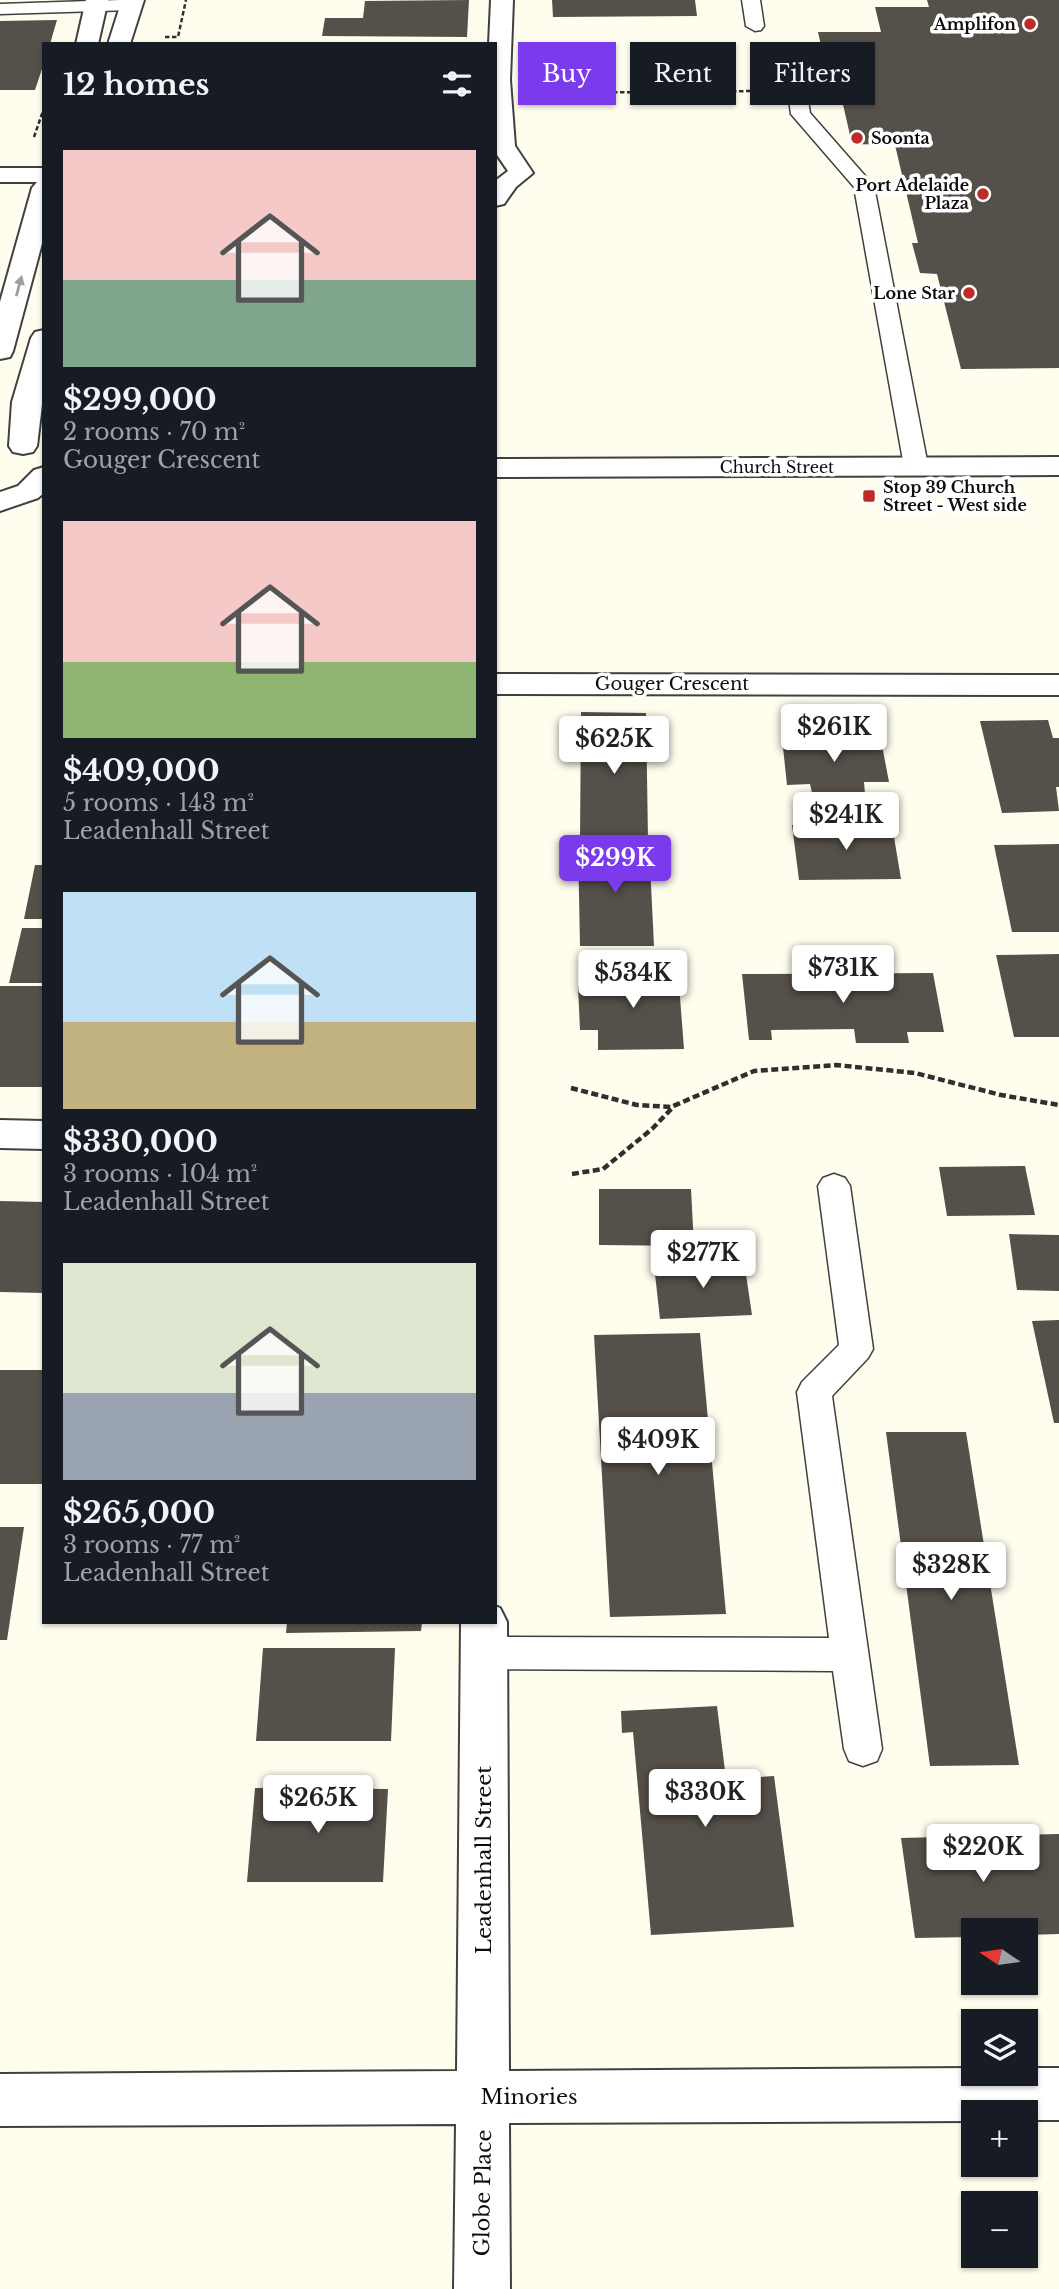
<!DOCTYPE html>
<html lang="en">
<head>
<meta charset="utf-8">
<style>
  :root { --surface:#171b24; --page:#20242c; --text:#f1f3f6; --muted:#9ea1a6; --accent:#7c3aed }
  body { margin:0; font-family:"Libre Baskerville",serif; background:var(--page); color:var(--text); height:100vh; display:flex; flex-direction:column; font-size:26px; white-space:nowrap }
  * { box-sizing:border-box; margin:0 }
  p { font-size:23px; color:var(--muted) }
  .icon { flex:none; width:38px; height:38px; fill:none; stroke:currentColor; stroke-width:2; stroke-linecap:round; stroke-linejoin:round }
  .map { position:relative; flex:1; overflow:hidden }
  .panel { position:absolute; left:42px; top:42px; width:455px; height:1582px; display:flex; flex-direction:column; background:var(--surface); border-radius:0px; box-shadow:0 2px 5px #0004 }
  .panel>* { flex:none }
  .banner { position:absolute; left:518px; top:42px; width:436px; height:63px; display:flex; gap:14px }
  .needle { width:46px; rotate:283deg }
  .controls { position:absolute; left:961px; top:1918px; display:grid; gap:14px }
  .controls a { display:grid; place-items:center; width:77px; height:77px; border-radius:0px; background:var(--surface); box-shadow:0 2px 5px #0004; font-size:35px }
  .price { position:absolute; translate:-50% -60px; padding:0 16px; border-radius:7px; background:#fff; color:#222; font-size:23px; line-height:46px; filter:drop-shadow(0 2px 4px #0008) }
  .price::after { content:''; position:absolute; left:50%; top:42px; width:21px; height:16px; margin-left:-10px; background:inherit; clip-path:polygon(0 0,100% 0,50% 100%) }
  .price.selected { background:var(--accent); color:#fff }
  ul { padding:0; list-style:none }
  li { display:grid; align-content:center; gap:14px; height:371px; padding:0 21px }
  li span { display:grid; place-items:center; height:217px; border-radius:0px; color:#555 }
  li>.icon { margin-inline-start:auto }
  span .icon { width:126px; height:126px; fill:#fffc; stroke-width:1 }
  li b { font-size:30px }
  h2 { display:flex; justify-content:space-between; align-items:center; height:84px; padding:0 21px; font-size:30px }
  .chip { padding:0 24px; border-radius:0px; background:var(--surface); box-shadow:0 2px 5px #0004; font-size:24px; line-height:63px }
  .chip.selected { background:var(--accent); color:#fff }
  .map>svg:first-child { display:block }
  .building { fill:#56504a }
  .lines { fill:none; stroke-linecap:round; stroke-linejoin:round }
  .service-casing { stroke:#404040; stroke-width:3 }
  .minor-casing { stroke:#404040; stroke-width:4 }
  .path-far1 { stroke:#2f2f2f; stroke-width:2.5; stroke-dasharray:4.5 2.5; stroke-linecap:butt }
  .path { stroke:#2f2f2f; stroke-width:4.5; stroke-dasharray:7 3.5; stroke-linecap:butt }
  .service { fill:#fff; fill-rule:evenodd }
  .minor { fill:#fff; fill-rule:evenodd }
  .oneway { fill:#9e9e9e }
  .poi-dot { fill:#bc2c27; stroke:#fff; stroke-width:2.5 }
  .labels { text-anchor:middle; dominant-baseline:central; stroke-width:7; stroke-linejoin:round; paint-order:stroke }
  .far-poi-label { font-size:16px; font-weight:bold; fill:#0d0d0d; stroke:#fff; text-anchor:end }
  .far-street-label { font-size:16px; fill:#0d0d0d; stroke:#fff }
  .street-label { font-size:18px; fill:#0d0d0d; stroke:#fff }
  .near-street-label { font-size:21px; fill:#0d0d0d; stroke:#fff }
</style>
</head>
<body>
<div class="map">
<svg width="1059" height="2289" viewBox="0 0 1059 2289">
  <rect width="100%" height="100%" fill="#fffdee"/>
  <g class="building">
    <path d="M469 0 467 37 322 36 325 18H363L365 1Z"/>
    <path d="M552 0H695L697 16 553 17Z"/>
    <path d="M927 0H1059V368L961 369 937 274 920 273 912 243H918L895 145 852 144 837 78 828 77 818 32H881L875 7H929Z"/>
    <path d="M57 20 50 44H44V63L35 90H0V21Z"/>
    <path d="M581 712 646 713 648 839H580Z"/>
    <path d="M1048 720 1053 738H1059V787H1056L1059 811 1002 813 980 721Z"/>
    <path d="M782 738 881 740 889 782H864L865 794 812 793 810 784 787 785Z"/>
    <path d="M792 825H892L901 879 799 880Z"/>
    <path d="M578 844H649L654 946H580Z"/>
    <path d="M1059 844V932H1012L994 845Z"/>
    <path d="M35 865H44V919H24Z"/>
    <path d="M22 928H44V983H9Z"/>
    <path d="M1059 954V1037H1014L996 955Z"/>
    <path d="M678 971 684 1049 598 1050V1030H580L578 986H593V972Z"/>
    <path d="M933 973 944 1032H907L909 1043H856L854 1029 771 1030 772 1040H749L742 974Z"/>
    <rect x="0" y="986" width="44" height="101"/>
    <path d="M1025 1166 1035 1215 947 1216 939 1167Z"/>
    <path d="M599 1189H691L694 1246 599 1245Z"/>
    <path d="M0 1201 44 1202V1293L0 1292Z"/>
    <path d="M1009 1234 1059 1235V1291L1017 1290Z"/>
    <path d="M744 1261 752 1315 660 1319 654 1265Z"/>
    <path d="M1059 1320V1423H1054L1032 1321Z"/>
    <path d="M700 1333 726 1614 610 1617 594 1335Z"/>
    <path d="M0 1370H44L43 1484H0Z"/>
    <path d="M886 1432H966L1019 1765 930 1766Z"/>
    <path d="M0 1527H24L7 1640H0Z"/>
    <path d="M287 1622H422L421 1631 286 1633Z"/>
    <path d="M263 1648H395L391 1741H256Z"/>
    <path d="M717 1706 726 1779 774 1776 794 1927 651 1935 633 1732 622 1733 621 1711Z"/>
    <path d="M255 1788 388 1789 383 1882H247Z"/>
    <path d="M1059 1834V1934L1026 1935V1930H973V1937L915 1938 901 1838Z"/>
  </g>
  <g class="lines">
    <g class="service-casing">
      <g id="service">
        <path d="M120 0H133L141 5 132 10 0 14V4Z"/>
        <path d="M742 0H760L764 26 761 30 755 31 746 26Z"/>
        <path d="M794 63 803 69 810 113 874 186 928 466 924 471H908L904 466 854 187 791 114 785 69Z"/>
        <path d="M834 1174 845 1178 850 1186 873 1349 868 1358 832 1396 882 1749 877 1761 863 1766 849 1761 844 1749 833 1671 484 1669 471 1665 465 1653 471 1641 484 1637 829 1638 797 1392 802 1382 839 1345 818 1186 823 1178Z"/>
      </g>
    </g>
    <g class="minor-casing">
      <g id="minor">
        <path d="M86 0H108L98 44H76Z"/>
        <path d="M122 0H144L130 44H108Z"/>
        <path d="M491 0H513L510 80 515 146 533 173 516 187 504 204 495 206V181L508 171 495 152V44H489Z"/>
        <path d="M0 168H44V236L13 351 10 357 0 359V302L32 188 37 182H0Z"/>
        <path d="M44 330V388L37 446 33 452 23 454 13 452 9 446 12 402 31 338 35 332Z"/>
        <path d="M1059 457V475L495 477V459Z"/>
        <path d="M44 467V493L38 498 0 511V492L18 486 34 470Z"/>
        <path d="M495 674 1059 675V695L495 694Z"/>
        <path d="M0 1120 44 1121V1149L0 1148Z"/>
        <path d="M495 1606 500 1608 507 1622 509 2071 973 2068V2074H1026V2068H1059V2120H1026V2112H973V2121L509 2123 510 2289H454L456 2124 0 2126V2074L457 2071 461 1622H495Z"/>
      </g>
    </g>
    <g class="path-far1">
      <path d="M165 37H178L186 0"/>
      <path d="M543 93 758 91"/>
      <path d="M34 137 44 108"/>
    </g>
    <g class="path">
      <path d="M571 1088 637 1105 671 1107 754 1071 836 1065 915 1073 1001 1095 1059 1105"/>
      <path d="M572 1174 603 1169 652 1129 674 1106"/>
    </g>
    <use href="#service" class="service"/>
    <use href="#minor" class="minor"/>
  </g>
  <defs><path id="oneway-solid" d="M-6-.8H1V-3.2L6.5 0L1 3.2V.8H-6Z" transform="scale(1.75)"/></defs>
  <use class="oneway" href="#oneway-solid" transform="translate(19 286) rotate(-75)"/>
  <g class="poi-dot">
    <circle cx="1030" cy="24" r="7"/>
    <circle cx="857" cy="138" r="7"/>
    <circle cx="983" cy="194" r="7"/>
    <circle cx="969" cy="293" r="7"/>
    <rect x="862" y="489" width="14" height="14" rx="3.5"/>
  </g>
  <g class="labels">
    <g class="far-poi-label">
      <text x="1016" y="24">Amplifon</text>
      <text x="871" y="138" text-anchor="start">Soonta</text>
      <text x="969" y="185">Port Adelaide<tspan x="969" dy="18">Plaza</tspan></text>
      <text x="955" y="293">Lone Star</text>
      <text x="883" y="487" text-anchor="start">Stop 39 Church<tspan x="883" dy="18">Street - West side</tspan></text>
    </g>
    <g class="far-street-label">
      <text x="777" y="467">Church Street</text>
    </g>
    <g class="street-label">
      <text x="672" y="684">Gouger Crescent</text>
    </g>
    <g class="near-street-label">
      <text transform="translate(484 1860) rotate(-90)">Leadenhall Street</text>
      <text x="529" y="2097">Minories</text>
      <text transform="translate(483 2193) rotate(-89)">Globe Place</text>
    </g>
  </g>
</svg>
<div class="controls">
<a><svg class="needle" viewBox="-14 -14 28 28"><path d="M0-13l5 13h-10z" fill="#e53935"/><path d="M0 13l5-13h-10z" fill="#9ea1a6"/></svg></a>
<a><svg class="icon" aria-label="layers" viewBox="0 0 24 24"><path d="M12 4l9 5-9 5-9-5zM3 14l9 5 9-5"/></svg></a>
<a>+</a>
<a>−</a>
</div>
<b class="price" style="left:834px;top:764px">$261K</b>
<b class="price" style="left:614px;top:776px">$625K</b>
<b class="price" style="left:846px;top:852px">$241K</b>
<b class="price selected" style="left:615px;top:895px">$299K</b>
<b class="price" style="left:843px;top:1005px">$731K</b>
<b class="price" style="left:633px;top:1010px">$534K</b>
<b class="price" style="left:703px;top:1290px">$277K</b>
<b class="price" style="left:658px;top:1477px">$409K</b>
<b class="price" style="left:951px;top:1602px">$328K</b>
<b class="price" style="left:705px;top:1829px">$330K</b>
<b class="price" style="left:318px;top:1835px">$265K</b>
<b class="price" style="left:983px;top:1884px">$220K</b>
<div class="banner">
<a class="chip selected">Buy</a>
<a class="chip">Rent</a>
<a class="chip">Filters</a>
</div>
<section class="panel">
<h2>12 homes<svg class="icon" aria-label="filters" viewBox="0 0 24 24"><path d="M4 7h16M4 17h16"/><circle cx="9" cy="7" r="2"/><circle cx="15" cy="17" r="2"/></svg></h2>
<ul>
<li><span style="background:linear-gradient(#f6c9c9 60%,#7fa58c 0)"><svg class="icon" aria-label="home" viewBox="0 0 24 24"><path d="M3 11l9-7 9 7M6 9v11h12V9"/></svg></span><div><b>$299,000</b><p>2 rooms · 70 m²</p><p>Gouger Crescent</p></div></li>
<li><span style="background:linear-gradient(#f6c9c9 65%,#8fb573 0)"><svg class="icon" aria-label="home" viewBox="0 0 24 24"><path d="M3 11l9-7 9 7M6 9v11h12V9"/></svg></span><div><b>$409,000</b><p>5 rooms · 143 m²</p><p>Leadenhall Street</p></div></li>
<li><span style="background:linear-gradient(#bfe0f5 60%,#c2b280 0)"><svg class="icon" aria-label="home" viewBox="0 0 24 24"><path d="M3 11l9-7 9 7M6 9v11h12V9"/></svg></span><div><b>$330,000</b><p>3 rooms · 104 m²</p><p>Leadenhall Street</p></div></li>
<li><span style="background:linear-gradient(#dfe7d0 60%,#9aa5b1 0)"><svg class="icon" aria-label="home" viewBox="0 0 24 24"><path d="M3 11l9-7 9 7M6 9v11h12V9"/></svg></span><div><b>$265,000</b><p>3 rooms · 77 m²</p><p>Leadenhall Street</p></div></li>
</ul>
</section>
</div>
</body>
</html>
